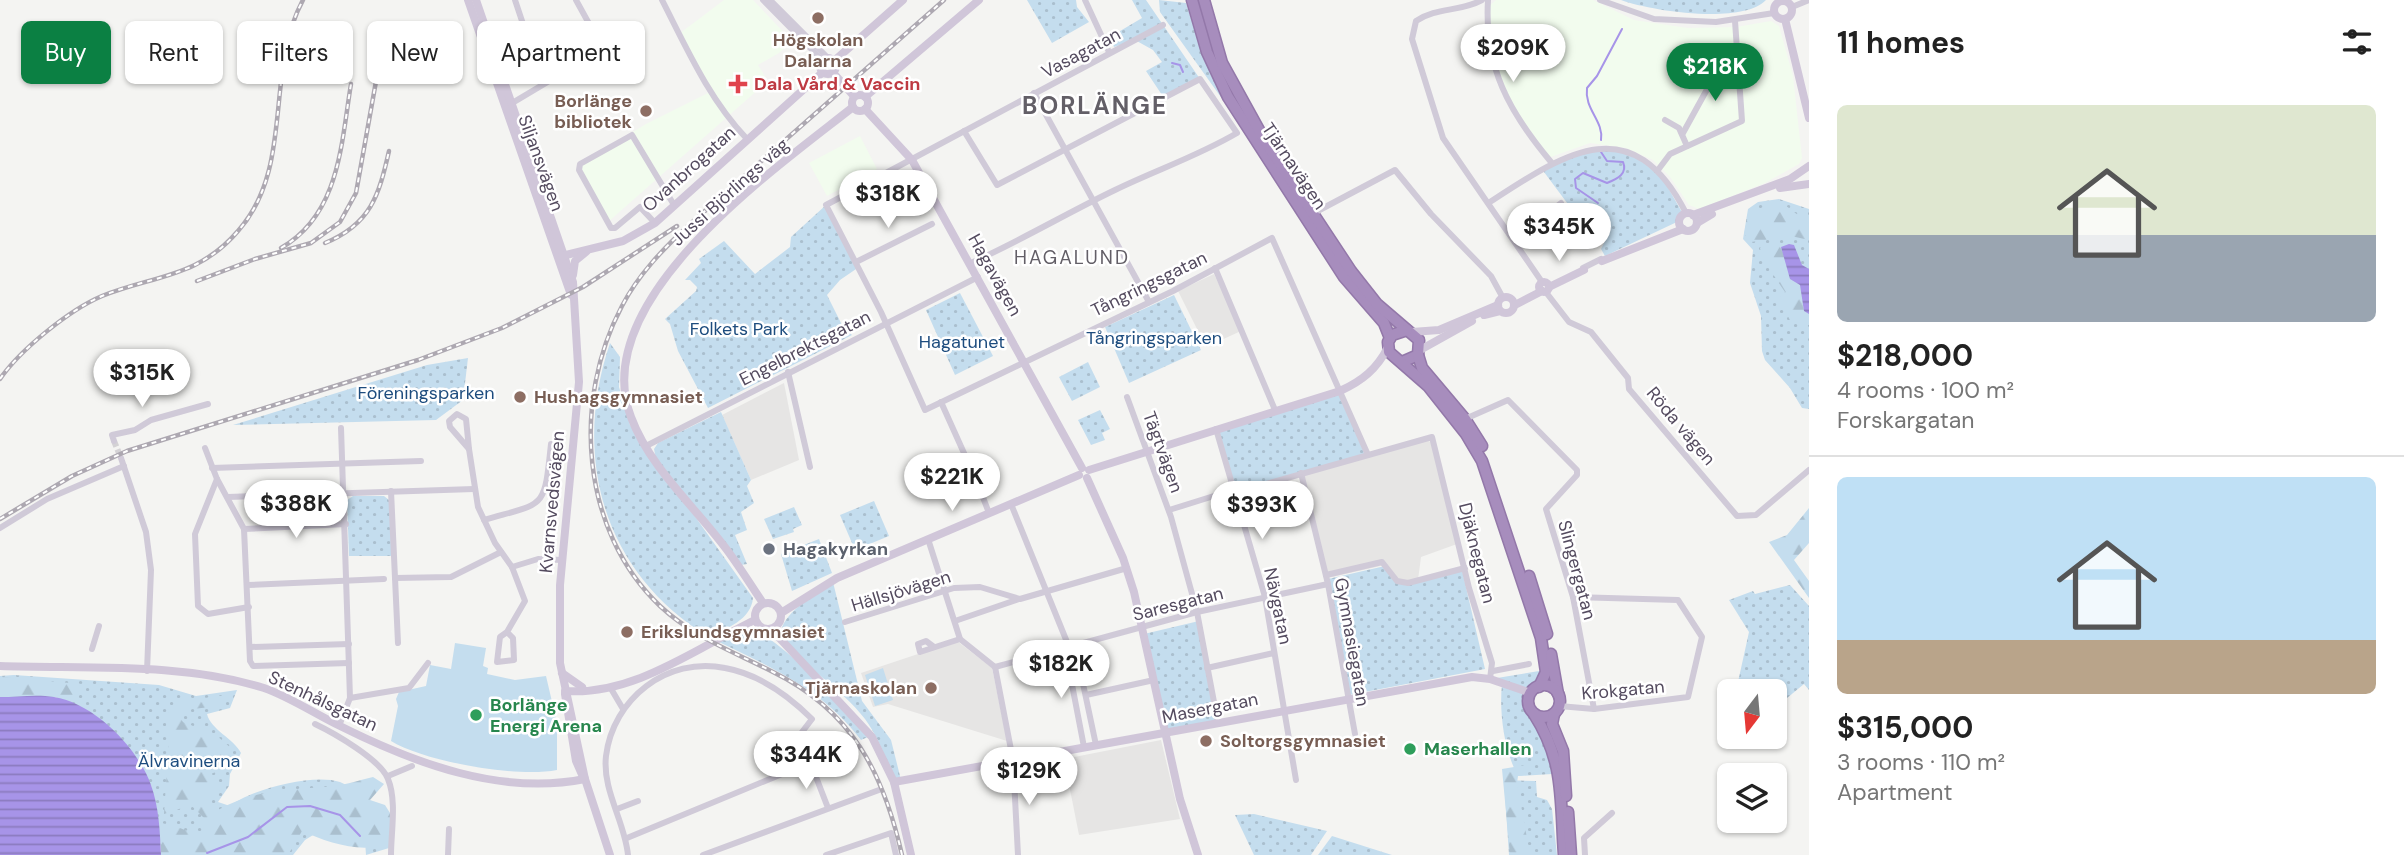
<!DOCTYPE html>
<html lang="en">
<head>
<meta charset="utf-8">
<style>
  :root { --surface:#fff; --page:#f2f2f2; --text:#222; --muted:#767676; --line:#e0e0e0; --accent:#0b8043 }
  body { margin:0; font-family:"DM Sans",sans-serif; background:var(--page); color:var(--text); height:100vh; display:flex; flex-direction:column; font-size:26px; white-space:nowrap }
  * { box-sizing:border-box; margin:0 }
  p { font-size:23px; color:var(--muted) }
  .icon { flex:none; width:38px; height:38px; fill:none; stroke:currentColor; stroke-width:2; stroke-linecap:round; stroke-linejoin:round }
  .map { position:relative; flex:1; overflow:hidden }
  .panel { display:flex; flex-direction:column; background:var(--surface); width:595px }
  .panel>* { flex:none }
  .top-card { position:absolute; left:21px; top:21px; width:665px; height:63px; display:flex; gap:14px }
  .needle { width:46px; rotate:196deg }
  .buttons { position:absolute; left:1717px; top:679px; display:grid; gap:14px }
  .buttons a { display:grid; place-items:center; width:70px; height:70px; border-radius:10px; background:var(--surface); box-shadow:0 2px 5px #0004; font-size:35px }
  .price { position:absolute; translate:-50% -60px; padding:0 16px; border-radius:24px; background:#fff; color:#222; font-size:23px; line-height:46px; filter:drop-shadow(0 2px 4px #0008) }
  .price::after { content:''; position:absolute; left:50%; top:42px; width:21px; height:16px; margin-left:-10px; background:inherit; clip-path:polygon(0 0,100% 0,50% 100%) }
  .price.selected { background:var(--accent); color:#fff }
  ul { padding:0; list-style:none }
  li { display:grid; align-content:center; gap:14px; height:371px; padding:0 28px }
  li+li { border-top:2px solid var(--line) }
  li span { display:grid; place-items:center; height:217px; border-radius:10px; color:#555 }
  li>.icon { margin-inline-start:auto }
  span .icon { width:126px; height:126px; fill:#fffc; stroke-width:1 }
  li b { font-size:30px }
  h2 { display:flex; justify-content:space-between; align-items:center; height:84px; padding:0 28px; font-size:30px }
  .chip { padding:0 24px; border-radius:10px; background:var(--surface); box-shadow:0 2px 5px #0004; font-size:24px; line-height:63px }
  .chip.selected { background:var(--accent); color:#fff }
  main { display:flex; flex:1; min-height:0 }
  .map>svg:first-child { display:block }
  .commercial { fill:#f2fcee }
  .education { fill:#e6e5e4 }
  .grass { fill:url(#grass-dots) }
  .forest { fill:url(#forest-firs) }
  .garden { fill:#c4ddee }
  .water { fill:url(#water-rules) }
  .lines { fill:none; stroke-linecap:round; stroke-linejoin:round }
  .stream { stroke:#a794e8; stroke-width:2 }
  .street-tunnel { stroke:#d4d2d5; stroke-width:6; stroke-dasharray:6 3; stroke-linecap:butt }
  .highway-casing { stroke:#9378a9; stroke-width:13 }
  .street { stroke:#d0cad8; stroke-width:6 }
  .secondary { stroke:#d0c6d9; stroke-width:8 }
  .highway { stroke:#a78dbd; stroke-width:10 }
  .rail-casing { stroke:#ada8b1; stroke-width:4.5 }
  .rail { stroke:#fff; stroke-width:2; stroke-dasharray:5; stroke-linecap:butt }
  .secondary-bridge { stroke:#d0c6d9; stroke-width:8 }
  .education-dot { fill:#8d6e63; stroke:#fff; stroke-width:2.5 }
  .health-dot { fill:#e0444e; stroke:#fff; stroke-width:2.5 }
  .worship-dot { fill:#6b7280; stroke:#fff; stroke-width:2.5 }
  .leisure-dot { fill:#2e9e5b; stroke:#fff; stroke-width:2.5 }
  .labels { text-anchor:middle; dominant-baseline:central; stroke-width:5; stroke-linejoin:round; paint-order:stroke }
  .education-label { font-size:18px; font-weight:bold; fill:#785e54; stroke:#fff; text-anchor:start }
  .street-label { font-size:18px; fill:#544b5f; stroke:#fff }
  .health-label { font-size:18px; font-weight:bold; fill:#be3a42; stroke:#fff; text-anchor:start }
  .park-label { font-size:18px; fill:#1d4c7e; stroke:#fff }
  .worship-label { font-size:18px; font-weight:bold; fill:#5b616d; stroke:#fff; text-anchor:start }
  .leisure-label { font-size:18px; font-weight:bold; fill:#27864d; stroke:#fff; text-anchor:start }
  .neighbourhood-label { font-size:19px; letter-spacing:2px; fill:#635f67; stroke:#fff }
  .district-label { font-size:24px; font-weight:bold; letter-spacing:2px; fill:#635f67; stroke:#fff }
</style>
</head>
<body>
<main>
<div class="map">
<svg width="1809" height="855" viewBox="0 0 1809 855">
  <defs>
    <pattern id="grass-dots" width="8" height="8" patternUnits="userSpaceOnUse" patternTransform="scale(1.75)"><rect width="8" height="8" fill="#c4ddee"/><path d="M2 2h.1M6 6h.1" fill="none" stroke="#aabfce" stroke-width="1.8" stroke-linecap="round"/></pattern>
    <pattern id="forest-firs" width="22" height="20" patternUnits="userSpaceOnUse" patternTransform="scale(1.75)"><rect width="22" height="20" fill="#c4ddee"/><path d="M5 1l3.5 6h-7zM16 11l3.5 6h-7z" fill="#aabfce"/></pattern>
    <pattern id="water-rules" width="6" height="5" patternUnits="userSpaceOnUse" patternTransform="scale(1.75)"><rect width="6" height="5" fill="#a794e8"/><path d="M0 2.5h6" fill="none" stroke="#8b7bbf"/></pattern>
  </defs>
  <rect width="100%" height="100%" fill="#f4f4f2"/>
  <g class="commercial">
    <path d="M724 0H753L792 41 779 53 758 65 768 81 608 222 579 170 580 164 646 124 710 92 679 34Z"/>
    <path d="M1496 0H1593L1634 20 1688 28 1736 27 1771 21 1779 26 1793 76 1802 158 1799 164 1765 183 1699 209 1689 205 1670 177 1653 160 1626 148 1590 143 1548 158 1519 119 1493 68 1488 7Z"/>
    <path d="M860 136 877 169 827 196 809 163Z"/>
  </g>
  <g class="education">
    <path d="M1214 274 1241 331 1206 347 1178 291Z"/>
    <path d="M784 383 799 460 751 480 722 415Z"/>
    <path d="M1426 440 1431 442 1457 544 1421 557 1418 580 1400 582 1385 565 1328 578 1302 474Z"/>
    <path d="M957 641 992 668 1007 741 888 704 873 707 861 673Z"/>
    <path d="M1161 740 1180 819 1079 835 1064 759Z"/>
  </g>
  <g class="grass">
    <path d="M1027 0H1076L1077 7 1089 22 1052 43Z"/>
    <path d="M1132 0H1146L1200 79 1164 98 1146 71 1162 62 1153 50 1135 40 1114 47 1110 37 1142 18Z"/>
    <path d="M1159 0 1186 3 1205 62 1243 128 1160 12Z"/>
    <path d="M1621 0H1766C1743 25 1650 11 1621 0Z"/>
    <path d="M1591 148 1625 152 1658 170 1683 214 1679 221 1605 256 1601 249 1605 241 1594 239 1541 168Z"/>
    <path d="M1779 199 1809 209V409L1802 408 1790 388 1765 360 1762 351 1761 316 1750 283 1753 250 1743 239 1748 209 1758 202Z"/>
    <path d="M826 205 859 267 840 280 827 295 842 325 852 335 708 408 678 351 670 324 665 319 696 291 697 287 690 280H685L701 263 699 259 724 241 755 274 790 247 791 237Z"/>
    <path d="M960 293 993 356 955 375 926 310Z"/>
    <path d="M1174 295 1201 350 1129 383 1105 327Z"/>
    <path d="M610 343 620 357 619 387 630 425 753 598C751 620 727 628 709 637 604 574 571 458 610 343Z"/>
    <path d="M468 358 463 400 436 420 233 425 427 365Z"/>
    <path d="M1088 362 1100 387 1072 401 1059 377Z"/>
    <path d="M1340 391 1368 455 1234 493 1216 429Z"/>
    <path d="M1100 410 1110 429 1102 433 1105 440 1091 445 1078 420Z"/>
    <path d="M721 412 751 480 747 486 754 503 741 512 747 530 735 535 747 564 741 565 656 459 654 449 658 443Z"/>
    <path d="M353 496H384L389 500 392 556H349L347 500Z"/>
    <path d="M874 501 889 536 855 550 840 515Z"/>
    <path d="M794 507 802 525 793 529 794 532 773 539 764 519Z"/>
    <path d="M819 539 832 573 792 591 781 554Z"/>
    <path d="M1385 566 1400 583 1462 570 1485 669 1349 695 1328 579Z"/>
    <path d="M833 582 862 701 891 740 901 780 894 779C886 758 878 737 865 719 841 687 800 667 781 631 786 610 816 594 833 582Z"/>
    <path d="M1790 585 1809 606V690L1804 684 1775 708 1774 691H1736L1749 632 1729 600 1753 591 1755 594Z"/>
    <path d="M1199 621 1218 723 1166 733 1144 634Z"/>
    <path d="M749 630C775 630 849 715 868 737L861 740C824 691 773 668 719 642Z"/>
    <path d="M1539 671 1544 674C1540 683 1531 687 1528 696 1522 713 1554 747 1552 774L1518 776C1504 751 1499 712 1502 684L1497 678Z"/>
    <path d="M14 675 159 685 196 696 237 690 230 708 207 714C211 730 233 738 241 753L230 774 229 786 218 802 230 806C251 789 314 773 340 782 357 789 373 806 389 816V848L366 855 365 841 318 832 305 840 293 855H163L151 785 98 719 58 696 0 694V676Z"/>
    <path d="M1504 780 1536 781 1537 797 1547 800 1552 809 1557 855H1509Z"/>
    <path d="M1254 814 1327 831 1311 855H1254L1235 815Z"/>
    <path d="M1332 836 1392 855H1318Z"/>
  </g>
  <g class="forest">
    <path d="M1780 203C1792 208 1797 217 1809 221V240L1791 236 1751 242 1744 234 1749 211Z"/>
    <path d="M1778 243 1786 255 1790 279 1800 284 1804 311 1809 314V325L1790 320 1778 298 1785 292 1762 258 1760 248 1763 244Z"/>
    <path d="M1809 508V543L1794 560 1809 581V598L1769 542 1787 535Z"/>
    <path d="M0 677 82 684 67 702 55 697H0Z"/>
    <path d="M227 695 226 702 219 706 184 710 179 716 183 722 216 735 232 749 233 764 211 774 221 788 206 806 218 810C253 790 286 790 324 787 341 786 357 781 373 777L384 784 370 800 385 805 390 813V842C366 855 328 843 302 831L288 855H161L159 823C175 824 186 832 202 835L204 818 191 805 164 814 169 740 165 717 183 696 197 699Z"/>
    <path d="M1526 765 1527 775 1518 776 1517 783 1530 855H1510L1502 769Z"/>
  </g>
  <g class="garden">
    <path d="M455 643 486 648 483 666 488 668 487 674 515 680 546 676 557 723V770C517 778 426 762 391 741L398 706 396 699 399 692 426 686 430 665 451 669Z"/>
    <path d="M883 668 893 700 875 706 865 675Z"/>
  </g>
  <g class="water">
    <path d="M1789 244 1794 245 1802 265 1809 269V314L1804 311 1800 285 1790 279 1781 247Z"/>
    <path d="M0 697C17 697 37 694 54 697 94 703 138 748 151 785 159 807 160 832 161 855H0Z"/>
  </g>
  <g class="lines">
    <g class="stream">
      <path d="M1172 63 1180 65 1183 72"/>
      <path d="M1601 140C1604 121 1584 109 1587 88L1597 76 1622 29"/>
      <path d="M1598 203 1576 188 1575 179 1583 173 1607 183C1617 179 1628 174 1623 162L1607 161 1601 152"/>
      <path d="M207 853 248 837 287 807 310 806 340 815 360 836"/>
    </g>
    <path class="street-tunnel" d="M114 441 121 458"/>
    <g class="highway-casing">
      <g id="highway">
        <path d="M1192 0 1207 52 1228 97 1344 277 1384 323 1390 338"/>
        <path d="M1204 0 1222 63 1265 141 1351 271 1377 304 1419 340 1418 355 1402 362"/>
        <path d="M1407 330 1392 335 1388 342 1389 352 1428 386 1466 434 1482 461 1541 638 1546 672 1539 687"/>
        <path d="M1418 355 1422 368 1465 419 1482 446"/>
        <path d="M1529 576 1547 634"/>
        <path d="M1551 654 1558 694"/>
        <circle cx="1544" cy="701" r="16"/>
        <path d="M1534 714C1565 762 1560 800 1564 855"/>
        <path d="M1554 714 1552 724 1563 751 1566 796"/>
        <path d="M1568 812 1571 855"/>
      </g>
    </g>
    <g class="street">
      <path d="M515 0 529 42 551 79"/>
      <path d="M576 0 603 49 620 65"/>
      <path d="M662 0C687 49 709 99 747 139"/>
      <path d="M763 0 822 60"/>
      <path d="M770 0 828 58"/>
      <path d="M1085 0 1109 52"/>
      <path d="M1482 0C1460 12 1437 7 1416 21L1412 39 1443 138 1542 282"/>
      <path d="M1488 0C1484 67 1509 112 1551 162"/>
      <path d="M1600 0 1654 19 1716 22 1774 13"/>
      <path d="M1792 7 1809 0"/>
      <path d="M1163 25 826 205 881 312 925 410 1173 291 1272 238 1368 455"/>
      <path d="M1034 93 1149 302"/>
      <path d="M509 105 603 49"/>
      <path d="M1665 120 1679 128 1687 146"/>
      <path d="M964 131 997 185 1200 79 1237 133C1198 156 1156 170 1115 190 1067 213 1020 241 971 263"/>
      <path d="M1683 133 1727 53 1738 55"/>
      <path d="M1658 170 1670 154 1742 121 1735 21"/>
      <path d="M1490 202C1565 153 1632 107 1686 213"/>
      <path d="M1312 214 1395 170 1431 214 1491 276 1503 298"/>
      <path d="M655 223 640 207 615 228H611L579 170 580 164 632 135 674 205"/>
      <path d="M1515 239 1561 203"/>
      <path d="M856 262 932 224"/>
      <path d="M1215 268 1275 410"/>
      <path d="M1583 268 1601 259"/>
      <path d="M1545 291 1569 322 1591 332 1628 378 1629 389 1737 516 1756 515 1809 470"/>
      <path d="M788 372 810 467"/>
      <path d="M1127 397 1171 517 1197 612 1218 723"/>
      <path d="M941 402 968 462"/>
      <path d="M457 414 466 419 469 449 450 427 449 421Z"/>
      <path d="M1465 419 1508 400 1577 470V475L1546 509 1573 597 1594 709"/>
      <path d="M1216 429 1265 597 1296 780"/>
      <path d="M114 441 112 435 135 430 151 420 208 404"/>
      <path d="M646 446 978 277"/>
      <path d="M205 448 217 479 244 529 250 661 253 666 349 663"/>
      <path d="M469 449 478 507 495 543 512 567 525 601 507 632 500 637 497 662 514 660 513 638 507 632"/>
      <path d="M121 458 146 532 151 570 147 671"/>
      <path d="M212 468 421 461"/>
      <path d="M1301 473 1328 584 1355 734"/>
      <path d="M217 479 195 534 198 606 208 614 249 607"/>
      <path d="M391 491 398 643"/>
      <path d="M967 492 979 487 989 513"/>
      <path d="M1234 493 1432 437 1469 588 1492 663 1490 679"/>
      <path d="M228 497 474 489"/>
      <path d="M1011 504 1069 647"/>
      <path d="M1169 510 1233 490"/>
      <path d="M484 520C546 502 544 511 551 444"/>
      <path d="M0 528 47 499 124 466"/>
      <path d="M244 529 346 524"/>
      <path d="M928 539 960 639 995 667"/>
      <path d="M512 567 538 559 562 560"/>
      <path d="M1326 575 1382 562 1397 581 1408 583 1465 568"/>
      <path d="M395 578 451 577 501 552"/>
      <path d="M248 585 384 579"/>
      <path d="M955 621 1019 599"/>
      <path d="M845 622 954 588 980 587 1020 599 1127 568"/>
      <path d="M1075 646 1096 745"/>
      <path d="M250 647 349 644"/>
      <path d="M934 647 926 641 918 644 920 652 960 639"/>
      <path d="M1065 648 1084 747"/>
      <path d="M92 649 99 626"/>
      <path d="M995 667 1197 612 1328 584"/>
      <path d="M995 667 1013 760 1018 855"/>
      <path d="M1207 668 1274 653"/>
      <path d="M1493 671 1529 664"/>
      <path d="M610 687 623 709"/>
      <path d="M1086 695 1154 680"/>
      <path d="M350 698 409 688 428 663"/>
      <path d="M1559 706 1594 709 1688 697 1702 637 1678 600 1573 597"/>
      <path d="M315 724C334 733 381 760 388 779 397 801 391 832 391 855"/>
      <path d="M339 726 350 698 341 428"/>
      <path d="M811 764 828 808"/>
      <path d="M388 776 412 766"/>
      <path d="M617 809 638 801"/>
      <path d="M627 838 852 745"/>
      <path d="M448 855 449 829"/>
      <path d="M628 855C625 822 602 790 606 756 613 699 667 656 725 668 758 674 789 696 812 719L799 736"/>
      <path d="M703 855 879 790"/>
      <path d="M826 855 891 833 896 855"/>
      <path d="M1585 855 1584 838 1612 813"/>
    </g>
    <g class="secondary">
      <path d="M468 0 571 295"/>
      <path d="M476 0 573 282 579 382 560 585V663L585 779 610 855"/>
      <circle cx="1783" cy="10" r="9"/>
      <path d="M1785 19 1809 118"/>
      <circle cx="828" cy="66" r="8"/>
      <path d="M834 61 903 0"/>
      <circle cx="860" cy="103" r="8"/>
      <path d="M865 97 979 0"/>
      <path d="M865 109 912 160 1082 468"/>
      <path d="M1780 188 1809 184"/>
      <circle cx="1688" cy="222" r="9"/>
      <path d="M1693 215 1790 179 1809 166"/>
      <path d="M1697 223 1712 214"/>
      <path d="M562 256 623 241 655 223 823 72"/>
      <path d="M1602 261 1683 229"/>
      <path d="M573 275 575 261 586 252"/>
      <circle cx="1544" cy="287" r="5"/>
      <path d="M1549 287 1584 270"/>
      <circle cx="1506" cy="305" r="8"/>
      <path d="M1515 305 1542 291"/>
      <path d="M1484 315 1500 311"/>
      <path d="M1412 332 1439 330 1498 305"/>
      <path d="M1420 350 1472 321"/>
      <path d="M1089 470 1340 391C1362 381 1377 369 1388 347"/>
      <path d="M1087 478 1123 558 1134 592 1180 799 1198 855"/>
      <circle cx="768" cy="616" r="13"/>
      <path d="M763 603C750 584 738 564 724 546 693 505 649 466 631 417 586 300 775 169 853 107"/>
      <path d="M781 613 837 578 1079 475"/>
      <path d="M772 630 872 737 894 782 911 855"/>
      <path d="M0 666C86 669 181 662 264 688 290 697 315 714 340 726 414 763 501 796 585 779"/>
      <path d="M562 673 582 687"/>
      <path d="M565 691C634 696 696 648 755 620"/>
      <path d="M565 694 576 761 583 777"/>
      <path d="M894 782 1472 677 1490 679 1531 693"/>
    </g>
    <use href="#highway" class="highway"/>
    <g class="rail-casing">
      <g id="rail">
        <path d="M325 243C371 224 379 195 389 151"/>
        <path d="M281 248C340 214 341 144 351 84"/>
        <path d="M197 281 255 259 311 243 340 222 356 193 380 59"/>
        <path d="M0 379C20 350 69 310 102 296 154 275 198 278 238 231 295 167 264 72 303 0"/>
        <path d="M0 519 72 476 127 451 418 360 502 328 583 287 677 226"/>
        <path d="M902 855C883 772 852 711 773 672 734 652 693 637 660 606 580 530 572 400 622 306 638 275 663 249 689 225L944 0"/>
      </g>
    </g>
    <use href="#rail" class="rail"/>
    <path class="secondary-bridge" d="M835 75 853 95"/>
  </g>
  <g class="education-dot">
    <circle cx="818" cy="18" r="7"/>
    <circle cx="646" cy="111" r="7"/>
    <circle cx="520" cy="397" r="7"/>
    <circle cx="627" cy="632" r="7"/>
    <circle cx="931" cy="688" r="7"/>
    <circle cx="1206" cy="741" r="7"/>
  </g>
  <path class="health-dot" d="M734.5 73.5h7v7h7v7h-7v7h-7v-7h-7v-7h7z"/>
  <circle class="worship-dot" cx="769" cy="549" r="7"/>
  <g class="leisure-dot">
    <circle cx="476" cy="715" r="7"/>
    <circle cx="1410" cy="749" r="7"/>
  </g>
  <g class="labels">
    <g class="education-label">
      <text x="818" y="40" text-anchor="middle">Högskolan<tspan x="818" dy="21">Dalarna</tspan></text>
      <text x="632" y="101" text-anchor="end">Borlänge<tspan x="632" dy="21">bibliotek</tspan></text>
      <text x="534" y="397">Hushagsgymnasiet</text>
      <text x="641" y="632">Erikslundsgymnasiet</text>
      <text x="917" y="688" text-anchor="end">Tjärnaskolan</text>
      <text x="1220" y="741">Soltorgsgymnasiet</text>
    </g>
    <g class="street-label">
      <text transform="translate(1081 53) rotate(-28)">Vasagatan</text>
      <text transform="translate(541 163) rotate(70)">Siljansvägen</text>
      <text transform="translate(1294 166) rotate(56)">Tjärnavägen</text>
      <text transform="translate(689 169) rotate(-42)">Ovanbrogatan</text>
      <text transform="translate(730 192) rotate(-42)">Jussi Björlings väg</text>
      <text transform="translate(995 275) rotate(61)">Hagavägen</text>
      <text transform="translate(1149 284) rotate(-26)">Tångringsgatan</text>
      <text transform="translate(805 348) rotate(-27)">Engelbrektsgatan</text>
      <text transform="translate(1681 426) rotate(50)">Röda vägen</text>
      <text transform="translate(1163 452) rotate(70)">Tägtvägen</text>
      <text transform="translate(552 502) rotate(-85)">Kvarnsvedsvägen</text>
      <text transform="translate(1477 553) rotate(76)">Djäknegatan</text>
      <text transform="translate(1577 570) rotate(75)">Slingergatan</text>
      <text transform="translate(901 591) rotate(-17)">Hällsjövägen</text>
      <text transform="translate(1178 604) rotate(-14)">Saresgatan</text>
      <text transform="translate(1278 606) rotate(78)">Nävgatan</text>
      <text transform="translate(1352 642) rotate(80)">Gymnasiegatan</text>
      <text transform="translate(1623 690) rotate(-5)">Krokgatan</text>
      <text transform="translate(323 701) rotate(25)">Stenhålsgatan</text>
      <text transform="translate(1210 708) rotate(-11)">Masergatan</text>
    </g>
    <g class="health-label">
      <text x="754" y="84">Dala Vård &amp; Vaccin</text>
    </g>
    <g class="park-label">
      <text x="739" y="329">Folkets Park</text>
      <text x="1154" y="338">Tångringsparken</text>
      <text x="962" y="342">Hagatunet</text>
      <text x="426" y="393">Föreningsparken</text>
      <text x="189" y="761">Älvravinerna</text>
    </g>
    <g class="worship-label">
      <text x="783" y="549">Hagakyrkan</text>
    </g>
    <g class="leisure-label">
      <text x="490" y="705">Borlänge<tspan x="490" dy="21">Energi Arena</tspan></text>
      <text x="1424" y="749">Maserhallen</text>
    </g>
    <g class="neighbourhood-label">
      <text x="1072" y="257">HAGALUND</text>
    </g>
    <g class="district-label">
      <text x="1095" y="105">BORLÄNGE</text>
    </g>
  </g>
</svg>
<div class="buttons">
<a><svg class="needle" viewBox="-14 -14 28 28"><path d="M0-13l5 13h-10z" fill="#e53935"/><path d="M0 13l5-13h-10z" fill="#767676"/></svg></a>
<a><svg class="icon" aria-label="layers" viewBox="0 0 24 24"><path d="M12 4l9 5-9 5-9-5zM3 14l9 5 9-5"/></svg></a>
</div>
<b class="price" style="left:1513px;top:84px">$209K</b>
<b class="price selected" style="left:1715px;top:103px">$218K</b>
<b class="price" style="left:888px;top:230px">$318K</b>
<b class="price" style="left:1559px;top:263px">$345K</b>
<b class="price" style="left:142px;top:409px">$315K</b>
<b class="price" style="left:952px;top:513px">$221K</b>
<b class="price" style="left:296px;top:540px">$388K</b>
<b class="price" style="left:1262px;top:541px">$393K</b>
<b class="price" style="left:1061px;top:700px">$182K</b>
<b class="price" style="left:806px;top:791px">$344K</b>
<b class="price" style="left:1029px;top:807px">$129K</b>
<div class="top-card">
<a class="chip selected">Buy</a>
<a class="chip">Rent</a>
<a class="chip">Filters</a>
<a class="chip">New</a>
<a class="chip">Apartment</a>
</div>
</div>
<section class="panel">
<h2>11 homes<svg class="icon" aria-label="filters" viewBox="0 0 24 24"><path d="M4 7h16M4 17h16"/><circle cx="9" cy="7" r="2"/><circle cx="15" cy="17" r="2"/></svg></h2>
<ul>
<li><span style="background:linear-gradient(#dfe7d0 60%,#9aa5b1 0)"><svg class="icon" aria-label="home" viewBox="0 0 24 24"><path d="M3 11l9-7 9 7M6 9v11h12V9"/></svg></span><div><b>$218,000</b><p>4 rooms · 100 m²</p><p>Forskargatan</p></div></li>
<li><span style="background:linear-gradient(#bfe0f5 75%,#b9a48a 0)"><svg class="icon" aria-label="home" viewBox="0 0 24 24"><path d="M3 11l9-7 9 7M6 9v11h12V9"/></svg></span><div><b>$315,000</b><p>3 rooms · 110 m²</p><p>Apartment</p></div></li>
</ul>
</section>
</main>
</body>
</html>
